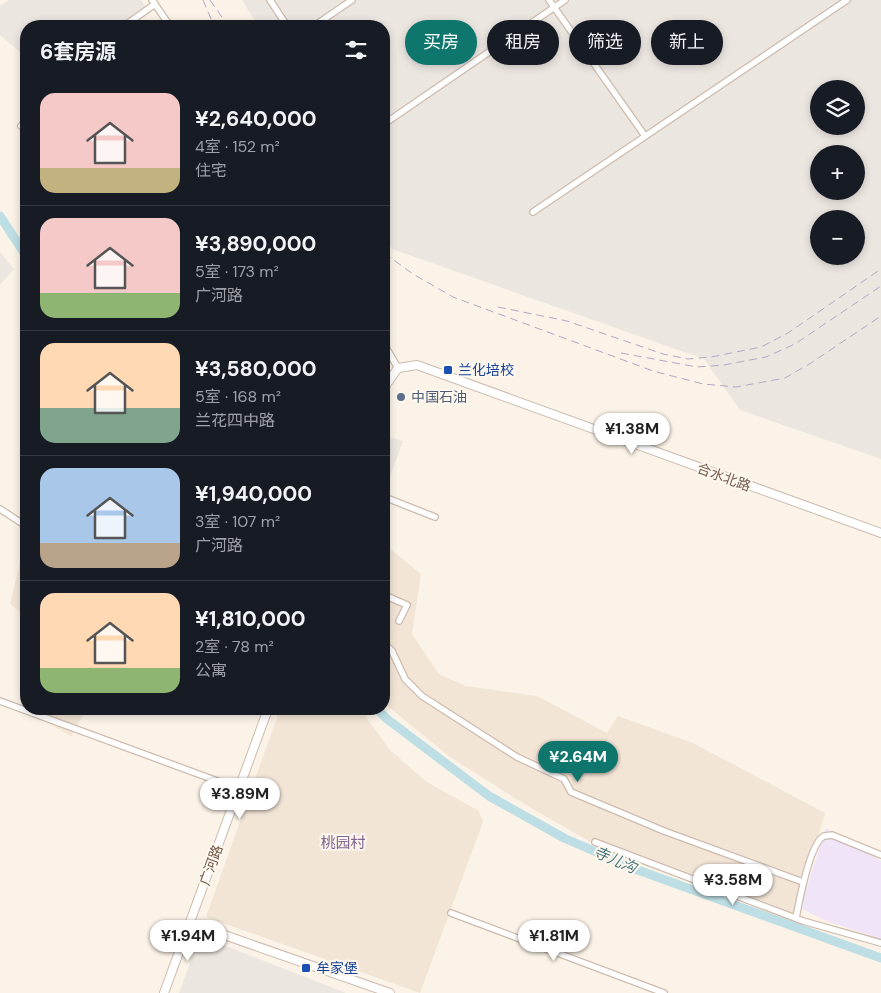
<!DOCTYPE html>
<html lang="zh">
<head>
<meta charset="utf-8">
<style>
  :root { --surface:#171b24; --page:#20242c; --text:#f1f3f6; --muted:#9ea1a6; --line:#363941; --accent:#0f766e }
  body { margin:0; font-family:"DM Sans","Noto Sans SC",sans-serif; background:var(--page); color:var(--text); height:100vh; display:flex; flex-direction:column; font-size:19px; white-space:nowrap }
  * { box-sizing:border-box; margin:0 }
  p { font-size:16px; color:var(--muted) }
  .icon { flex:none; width:28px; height:28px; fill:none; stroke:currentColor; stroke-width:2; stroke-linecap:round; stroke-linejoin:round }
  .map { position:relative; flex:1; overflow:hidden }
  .details { position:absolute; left:20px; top:20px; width:370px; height:695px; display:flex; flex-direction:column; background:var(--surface); border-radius:20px; box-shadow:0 2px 8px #0003 }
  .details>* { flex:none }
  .top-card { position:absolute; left:405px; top:20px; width:400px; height:45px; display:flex; gap:10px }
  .buttons { position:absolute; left:810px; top:80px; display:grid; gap:10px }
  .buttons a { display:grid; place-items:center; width:55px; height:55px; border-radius:50%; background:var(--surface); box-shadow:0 2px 8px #0003; font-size:25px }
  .price { position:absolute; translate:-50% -42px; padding:0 11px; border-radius:18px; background:#fff; color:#222; font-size:16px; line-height:32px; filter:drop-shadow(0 1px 2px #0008) }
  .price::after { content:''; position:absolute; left:50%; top:30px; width:15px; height:11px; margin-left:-8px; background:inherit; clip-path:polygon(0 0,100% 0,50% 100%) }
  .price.active { background:var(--accent); color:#fff }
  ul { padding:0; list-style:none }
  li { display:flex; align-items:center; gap:15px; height:125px; padding:0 20px }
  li+li { border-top:1px solid var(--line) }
  li span { display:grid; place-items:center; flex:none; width:140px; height:100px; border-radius:15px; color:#555 }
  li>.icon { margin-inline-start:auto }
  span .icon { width:60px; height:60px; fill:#fffc; stroke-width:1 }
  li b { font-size:21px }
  h2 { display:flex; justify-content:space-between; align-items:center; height:60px; padding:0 20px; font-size:21px }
  .pill { padding:0 18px; border-radius:22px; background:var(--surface); box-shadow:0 2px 8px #0003; font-size:18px; line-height:45px }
  .pill.active { background:var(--accent); color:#fff }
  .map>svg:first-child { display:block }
  .residential { fill:#f2e5d6 }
  .industrial { fill:#ece6e1; fill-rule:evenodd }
  .education { fill:#f0e4f8 }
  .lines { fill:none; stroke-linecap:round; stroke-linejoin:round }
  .river { stroke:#bddee4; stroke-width:9 }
  .minor-casing { stroke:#cdbbae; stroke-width:8 }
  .tertiary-casing { stroke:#cdbbae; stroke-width:10 }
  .minor { stroke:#fff; stroke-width:5.5 }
  .tertiary { stroke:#fff; stroke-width:8 }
  .rail { stroke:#b6a6c5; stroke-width:1; stroke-dasharray:8 5; stroke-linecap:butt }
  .transit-dot { fill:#1a4fb4; stroke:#fef7ee; stroke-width:2 }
  .service-dot { fill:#5c6f8a; stroke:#fef7ee; stroke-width:2 }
  .labels { text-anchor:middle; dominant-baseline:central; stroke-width:4; stroke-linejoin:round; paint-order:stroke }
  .transit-label { font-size:14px; fill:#164399; stroke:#fef7ee; text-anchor:start }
  .service-label { font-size:14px; fill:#4e5e75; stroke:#fef7ee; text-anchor:start }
  .street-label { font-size:14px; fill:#745b4d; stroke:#fef7ee }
  .neighbourhood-label { font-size:15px; fill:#816590; stroke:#fef7ee }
  .water-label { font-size:15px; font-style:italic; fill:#45757f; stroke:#fef7ee }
</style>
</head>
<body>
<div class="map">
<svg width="881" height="993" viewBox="0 0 881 993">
  <rect width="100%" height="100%" fill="#fbf3e7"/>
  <g class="residential">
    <path d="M26 538V617L10 604Z"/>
    <path d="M384 544 421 574 412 634 439 674 465 686 537 696 607 733 618 716 693 743 825 813 795 917 592 843 526 805 450 757 384 703Z"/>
    <path d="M26 698V709H86L71 736 22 708Z"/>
    <path d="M280 709H360L390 750 427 782 479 811 483 822 420 993 206 917Z"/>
  </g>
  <g class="industrial">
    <path d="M9 0H141L146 7 120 26H26V57L0 35V6Z"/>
    <path d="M242 0H881V459L740 410 704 359 392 249 384 235V26H258ZM819 89H856V126H819ZM819 154H856V191H819ZM819 219H856V256H819Z"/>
    <path d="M0 252 14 269 0 285Z"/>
    <path d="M384 435 403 441 384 493Z"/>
    <path d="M208 939 346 993H179L198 941Z"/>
  </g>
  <path class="education" d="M826 828 881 861V939L827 921 800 908Z"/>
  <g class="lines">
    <g class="river">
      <path d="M0 216 26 256"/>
      <path d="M377 709 387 719 489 796 564 838 635 869 881 958"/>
    </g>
    <g class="minor-casing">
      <g id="minor">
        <path d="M152 0 170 26"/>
        <path d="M270 0 287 26"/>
        <path d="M549 0 645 136"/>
        <path d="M124 26 155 4"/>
        <path d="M314 26 352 0"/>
        <path d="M384 124 565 0"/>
        <path d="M21 126 26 120"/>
        <path d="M533 212 847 0"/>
        <path d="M384 344 398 368"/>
        <path d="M384 497 435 517"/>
        <path d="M0 509 26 526"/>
        <path d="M384 595 407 605 399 621"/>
        <path d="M384 643 392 651 405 679 422 696 517 757 564 779 571 792 664 831 803 882"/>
        <path d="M0 701 239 789"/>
        <path d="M595 842 803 921 881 943"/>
        <path d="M451 913 664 993"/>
        <path d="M796 918C799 902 810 843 824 836 825 836 831 835 832 835L881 855"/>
      </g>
    </g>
    <g class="tertiary-casing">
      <g id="tertiary">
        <path d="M384 388 398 368 417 365 881 533"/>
        <path d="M190 923 390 993"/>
        <path d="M164 993 268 709"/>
      </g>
    </g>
    <use href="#minor" class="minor"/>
    <use href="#tertiary" class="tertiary"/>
    <g class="rail">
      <path d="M203 0 214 26"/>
      <path d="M210 0 228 26"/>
      <path d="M384 253 413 274 453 297 653 371 703 384 736 387 785 378 811 363 881 316"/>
      <path d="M384 291 385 293"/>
      <path d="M498 307 567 321 663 354 688 359 711 357 761 347 788 333 881 269"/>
      <path d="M621 353 697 367 724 365 766 357 795 344 881 286"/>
    </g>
  </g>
  <g class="transit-dot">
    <rect x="443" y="365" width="10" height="10" rx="2.5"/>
    <rect x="301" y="963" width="10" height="10" rx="2.5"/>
  </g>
  <circle class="service-dot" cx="401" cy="397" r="5"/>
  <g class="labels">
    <g class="transit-label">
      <text x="458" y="370">兰化培校</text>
      <text x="316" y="968">牟家堡</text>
    </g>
    <g class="service-label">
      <text x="411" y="397">中国石油</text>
    </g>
    <g class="street-label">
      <text transform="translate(724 477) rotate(20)">合水北路</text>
      <text transform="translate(211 865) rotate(-70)">广河路</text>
    </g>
    <g class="neighbourhood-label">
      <text x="343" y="843">桃园村</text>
    </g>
    <g class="water-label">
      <text transform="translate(615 860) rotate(23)">寺儿沟</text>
    </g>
  </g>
</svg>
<div class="buttons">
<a><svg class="icon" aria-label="layers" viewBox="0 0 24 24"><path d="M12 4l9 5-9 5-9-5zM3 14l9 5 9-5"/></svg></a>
<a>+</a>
<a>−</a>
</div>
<b class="price" style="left:632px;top:455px">¥1.38M</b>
<b class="price active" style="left:578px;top:783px">¥2.64M</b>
<b class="price" style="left:240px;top:820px">¥3.89M</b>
<b class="price" style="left:733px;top:906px">¥3.58M</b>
<b class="price" style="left:188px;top:962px">¥1.94M</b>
<b class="price" style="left:554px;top:962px">¥1.81M</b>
<div class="top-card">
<a class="pill active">买房</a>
<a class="pill">租房</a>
<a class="pill">筛选</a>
<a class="pill">新上</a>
</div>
<section class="details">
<h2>6套房源<svg class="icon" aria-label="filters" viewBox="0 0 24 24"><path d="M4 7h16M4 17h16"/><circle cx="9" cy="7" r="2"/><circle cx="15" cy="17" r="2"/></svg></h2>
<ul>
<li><span style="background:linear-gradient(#f6c9c9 75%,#c2b280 0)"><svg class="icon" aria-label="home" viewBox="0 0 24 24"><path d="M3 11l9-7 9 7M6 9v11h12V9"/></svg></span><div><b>¥2,640,000</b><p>4室 · 152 m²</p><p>住宅</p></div></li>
<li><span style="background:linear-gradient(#f6c9c9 75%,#8fb573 0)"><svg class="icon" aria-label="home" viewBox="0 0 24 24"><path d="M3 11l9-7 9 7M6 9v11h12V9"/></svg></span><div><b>¥3,890,000</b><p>5室 · 173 m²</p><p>广河路</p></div></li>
<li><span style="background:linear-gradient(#ffd9b3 65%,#7fa58c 0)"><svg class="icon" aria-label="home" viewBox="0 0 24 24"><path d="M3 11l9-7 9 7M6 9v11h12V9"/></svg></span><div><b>¥3,580,000</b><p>5室 · 168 m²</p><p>兰花四中路</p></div></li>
<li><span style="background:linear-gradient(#a9c7e8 75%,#b9a48a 0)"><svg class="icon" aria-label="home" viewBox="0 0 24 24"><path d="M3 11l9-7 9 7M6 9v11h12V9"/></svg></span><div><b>¥1,940,000</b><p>3室 · 107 m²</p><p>广河路</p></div></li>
<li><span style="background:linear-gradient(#ffd9b3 75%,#8fb573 0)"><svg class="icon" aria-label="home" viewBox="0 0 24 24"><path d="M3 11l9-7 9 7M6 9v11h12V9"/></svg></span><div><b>¥1,810,000</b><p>2室 · 78 m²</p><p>公寓</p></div></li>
</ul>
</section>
</div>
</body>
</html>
